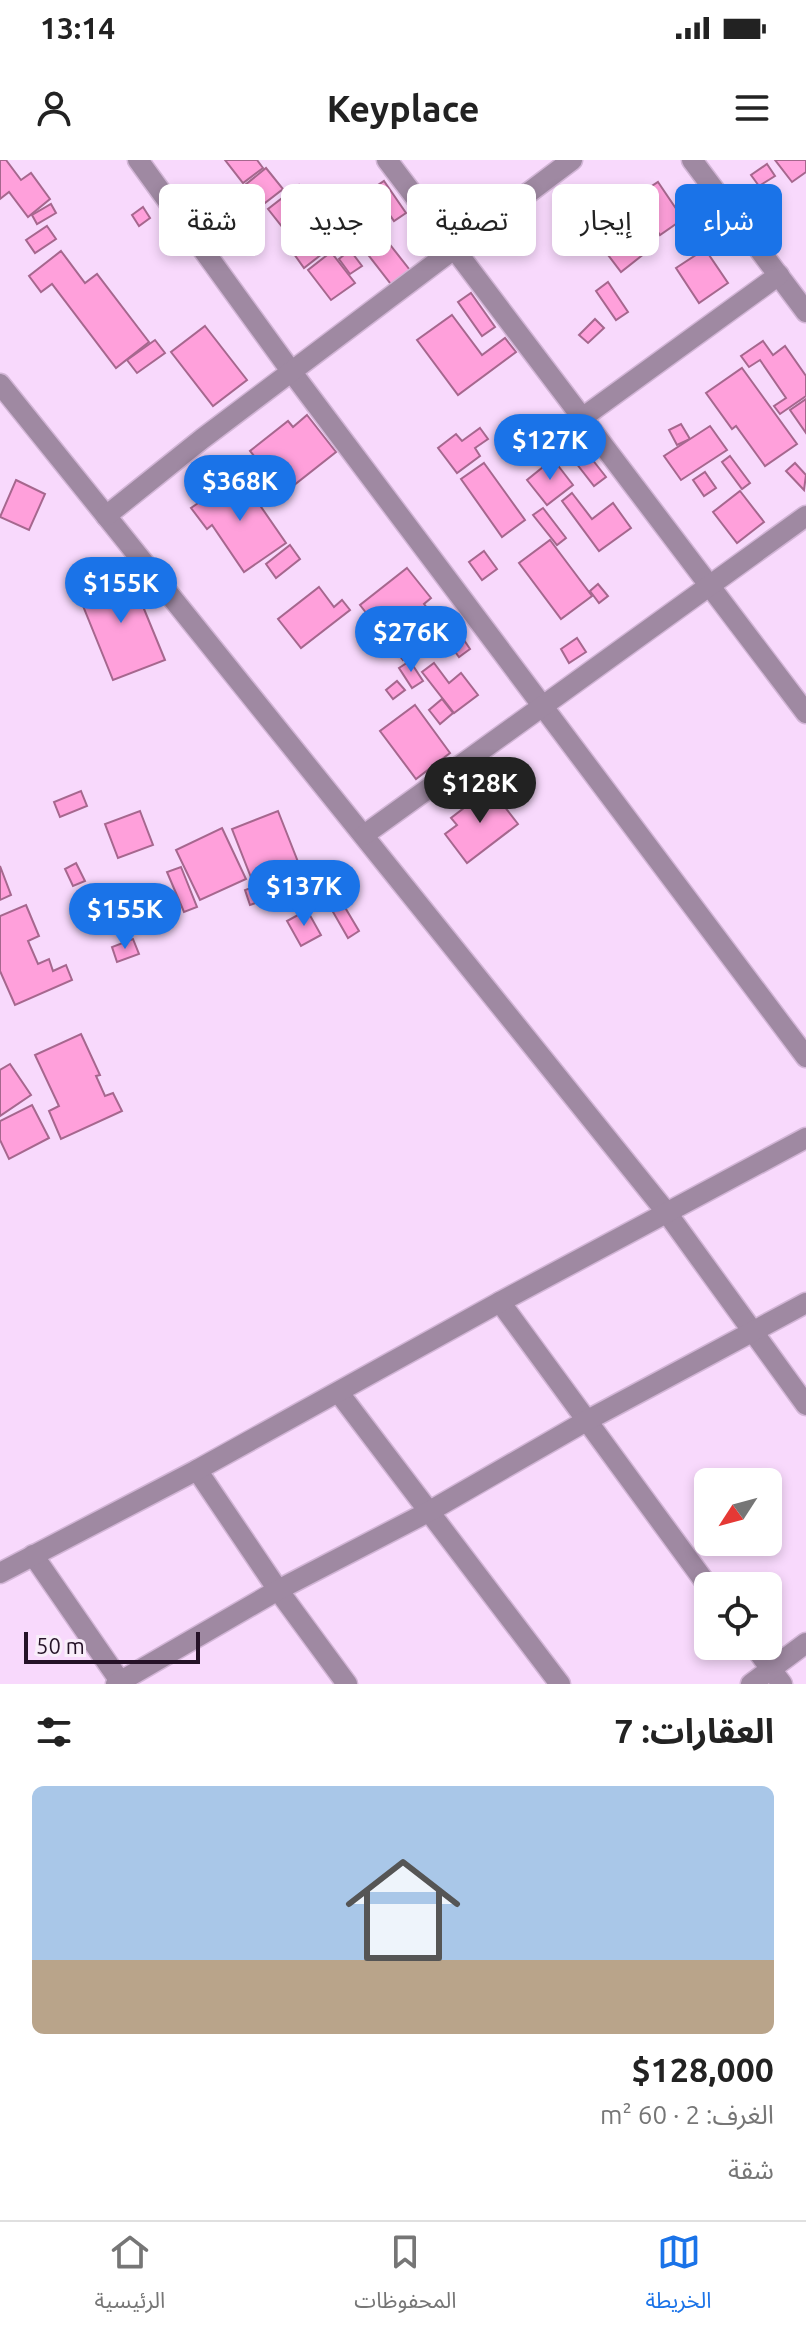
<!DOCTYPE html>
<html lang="ar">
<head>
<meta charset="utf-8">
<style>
  :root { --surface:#fff; --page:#f6f6f6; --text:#222; --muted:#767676; --line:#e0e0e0; --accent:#1a73e8 }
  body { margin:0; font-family:Ubuntu,"Noto Sans Arabic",sans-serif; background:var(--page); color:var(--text); direction:rtl; height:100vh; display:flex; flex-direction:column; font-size:30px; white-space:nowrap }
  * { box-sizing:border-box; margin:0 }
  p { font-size:26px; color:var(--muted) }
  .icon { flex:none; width:44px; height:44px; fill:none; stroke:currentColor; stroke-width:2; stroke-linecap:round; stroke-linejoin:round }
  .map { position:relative; height:1524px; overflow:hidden; direction:ltr }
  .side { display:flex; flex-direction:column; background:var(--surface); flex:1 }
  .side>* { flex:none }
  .banner { position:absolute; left:24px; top:24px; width:758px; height:72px; direction:rtl; display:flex; gap:16px }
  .needle { width:52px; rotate:234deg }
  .buttons { position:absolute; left:694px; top:1308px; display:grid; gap:16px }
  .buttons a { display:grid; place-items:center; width:88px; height:88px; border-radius:12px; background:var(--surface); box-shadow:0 4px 12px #0003; font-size:40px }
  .scale { position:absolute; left:24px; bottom:20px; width:176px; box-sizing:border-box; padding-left:8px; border:4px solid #251227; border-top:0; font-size:22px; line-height:28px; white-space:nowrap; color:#251227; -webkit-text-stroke:6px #f9eefa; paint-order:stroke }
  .price { position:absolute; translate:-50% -68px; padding:0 18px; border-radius:28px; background:var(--accent); color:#fff; font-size:26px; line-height:52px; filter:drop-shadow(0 2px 4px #0008) }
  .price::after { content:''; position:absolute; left:50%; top:48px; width:24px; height:18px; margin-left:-12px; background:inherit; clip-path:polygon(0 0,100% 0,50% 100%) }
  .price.on { background:#222; color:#fff }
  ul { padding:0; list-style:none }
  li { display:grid; align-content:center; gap:16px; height:424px; padding:0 32px }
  li span { display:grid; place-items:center; height:248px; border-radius:12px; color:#555 }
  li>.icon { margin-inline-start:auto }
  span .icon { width:144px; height:144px; fill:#fffc; stroke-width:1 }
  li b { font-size:34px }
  h2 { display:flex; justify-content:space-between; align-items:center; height:96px; padding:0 32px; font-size:34px }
  .pill { padding:0 28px; border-radius:12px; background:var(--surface); box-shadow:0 4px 12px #0003; font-size:28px; line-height:72px }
  .pill.on { background:var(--accent); color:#fff }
  .status { display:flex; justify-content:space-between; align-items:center; height:56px; padding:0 40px; background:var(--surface); direction:ltr }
  .status svg { height:22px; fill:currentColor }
  header { display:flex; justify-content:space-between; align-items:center; height:104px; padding:0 32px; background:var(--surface); font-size:36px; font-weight:700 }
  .tab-bar { display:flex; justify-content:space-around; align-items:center; height:112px; border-top:2px solid var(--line); background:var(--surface); font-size:22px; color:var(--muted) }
  .tab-bar a { display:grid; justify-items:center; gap:4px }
  .tab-bar .on { color:var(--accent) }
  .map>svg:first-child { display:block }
  .building { fill:#ffa0db; stroke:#a6678e; stroke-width:2 }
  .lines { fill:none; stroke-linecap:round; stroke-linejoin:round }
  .minor-casing { stroke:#d2b5d6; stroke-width:23 }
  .minor { stroke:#9f89a2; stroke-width:20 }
</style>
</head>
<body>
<div class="status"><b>13:14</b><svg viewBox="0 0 49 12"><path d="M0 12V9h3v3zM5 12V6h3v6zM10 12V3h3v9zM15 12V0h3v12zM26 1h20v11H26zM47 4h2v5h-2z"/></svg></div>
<header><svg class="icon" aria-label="menu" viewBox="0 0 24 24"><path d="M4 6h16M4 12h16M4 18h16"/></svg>Keyplace<svg class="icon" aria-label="person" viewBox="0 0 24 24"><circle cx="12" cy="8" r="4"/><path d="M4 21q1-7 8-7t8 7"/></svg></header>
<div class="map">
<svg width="806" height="1524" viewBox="0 0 806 1524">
  <rect width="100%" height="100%" fill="#f8d9fc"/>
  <g class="building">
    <path d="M0 0H6L21 20 31 13 50 39 28 57 9 32 0 39Z"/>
    <path d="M225 0H257L263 8 243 23Z"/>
    <path d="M775 0H806V12L792 22Z"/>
    <path d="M767 4 775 16 759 26 751 15Z"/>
    <path d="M266 8 283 29 261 46 245 25Z"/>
    <path d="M384 21 406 53 394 61 372 29Z"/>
    <path d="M658 22 683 59 660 75 635 37Z"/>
    <path d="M299 25 322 55 291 78 268 49Z"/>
    <path d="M591 28 604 49 591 57 578 36Z"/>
    <path d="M51 44 56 53 37 64 32 55Z"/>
    <path d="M143 47 150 58 139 66 132 55Z"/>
    <path d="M573 49 587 66 573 77 559 60Z"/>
    <path d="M617 49 631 68 637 64 654 86 621 112 589 70Z"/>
    <path d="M326 61 340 80 304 108 289 87Z"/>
    <path d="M373 63 413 114 394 128 355 78Z"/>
    <path d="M47 66 56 79 35 93 26 80Z"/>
    <path d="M705 89 728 123 699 143 676 108Z"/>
    <path d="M350 90 362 106 350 114 339 99Z"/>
    <path d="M61 91 85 123 97 114 149 182 116 208 52 124 41 132 29 116Z"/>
    <path d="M331 92 355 123 331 140 308 110Z"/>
    <path d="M608 122 628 152 616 160 596 131Z"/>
    <path d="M471 133 495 167 482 176 458 142Z"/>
    <path d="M452 155 482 195 505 178 516 192 458 235 417 180Z"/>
    <path d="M595 159 604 168 588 183 579 175Z"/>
    <path d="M205 166 247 220 213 246 171 192Z"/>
    <path d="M155 180 165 193 137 213 127 200Z"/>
    <path d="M763 181 773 195 785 186 806 216V236L780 254 774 246 786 238 760 200 749 207 741 196Z"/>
    <path d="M742 208 797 284 765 306 736 266 732 269 706 233Z"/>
    <path d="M806 239V273L790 250Z"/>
    <path d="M307 255 336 292 284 333 250 291 288 261 293 267Z"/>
    <path d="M681 264 690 279 677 285 669 270Z"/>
    <path d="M710 266 727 290 681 320 664 296Z"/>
    <path d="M480 268 488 279 475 288 480 296 457 313 438 288 456 274 462 281Z"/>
    <path d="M588 294 606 317 594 326 576 303Z"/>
    <path d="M730 296 750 323 742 329 722 302Z"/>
    <path d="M553 299 573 325 547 345 527 320Z"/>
    <path d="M484 303 525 360 502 377 461 319Z"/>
    <path d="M795 303 806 315 804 330 786 311Z"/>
    <path d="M705 312 716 328 704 336 693 320Z"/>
    <path d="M239 315 286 383 244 412 212 365 207 369 191 348Z"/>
    <path d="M16 320 45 334 29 370 0 357Z"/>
    <path d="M740 331 764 362 737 383 713 352Z"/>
    <path d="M572 333 592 359 613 343 631 368 599 391 562 341Z"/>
    <path d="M543 348 566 378 557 385 533 355Z"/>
    <path d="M550 380 592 436 561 459 519 403Z"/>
    <path d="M290 385 300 399 276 418 266 404Z"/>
    <path d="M484 391 497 409 482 420 469 402Z"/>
    <path d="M407 408 431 438 424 444 443 468 403 500 360 445Z"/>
    <path d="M128 410 165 500 113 520 77 431Z"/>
    <path d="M598 424 608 436 599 443 590 431Z"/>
    <path d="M319 427 334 447 342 440 350 450 301 488 278 459Z"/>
    <path d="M460 474 470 489 459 497 448 482Z"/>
    <path d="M577 478 586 492 569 503 561 489Z"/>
    <path d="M410 501 423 521 412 528 399 508Z"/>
    <path d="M434 503 449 523 461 513 478 535 454 553 422 512Z"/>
    <path d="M397 521 405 530 393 539 386 530Z"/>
    <path d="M442 539 453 553 440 564 429 550Z"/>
    <path d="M415 545 450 593 416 619 380 571Z"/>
    <path d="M490 628 518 664 467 703 445 674 457 665 451 658Z"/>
    <path d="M81 631 87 646 60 657 54 642Z"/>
    <path d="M140 651 153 685 118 698 105 664Z"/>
    <path d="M278 651 300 707 254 725 232 669Z"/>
    <path d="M222 668 246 719 200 740 176 690Z"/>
    <path d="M325 702 330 716 250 745 245 730Z"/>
    <path d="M76 703 85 721 73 726 65 709Z"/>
    <path d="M0 706 11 735 0 740Z"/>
    <path d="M181 707 197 747 184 752 167 712Z"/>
    <path d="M340 739 359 771 348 778 329 745Z"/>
    <path d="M26 745 39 776 28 781 38 804 49 799 53 811 66 805 72 820 15 845 0 811V756Z"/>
    <path d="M307 750 321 775 301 786 287 761Z"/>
    <path d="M133 779 139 794 117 802 112 787Z"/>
    <path d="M81 874 100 915 96 916 105 936 113 933 122 951 61 979 49 951 59 946 35 895Z"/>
    <path d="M10 904 31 935 0 956V910Z"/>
    <path d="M32 945 49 978 9 999 0 980V961Z"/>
  </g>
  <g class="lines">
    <g class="minor-casing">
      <g id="minor">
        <path d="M138 0 291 211 806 897"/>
        <path d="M387 0 806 553"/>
        <path d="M692 0 806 152"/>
        <path d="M0 224 667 1053 806 1245"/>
        <path d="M582 258 779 115"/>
        <path d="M106 356 202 279 572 0"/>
        <path d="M364 675 806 356"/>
        <path d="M500 1142 708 1426"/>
        <path d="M339 1233 560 1524"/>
        <path d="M197 1310 278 1430 347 1524"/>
        <path d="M33 1395 122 1524"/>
        <path d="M0 1413 197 1310 500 1142 806 978"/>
        <path d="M754 1486 782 1524"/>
        <path d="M116 1524 278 1430 430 1351 586 1261 806 1143"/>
        <path d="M751 1524 806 1483"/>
      </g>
    </g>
    <use href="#minor" class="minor"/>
  </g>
</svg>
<div class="buttons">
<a><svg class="needle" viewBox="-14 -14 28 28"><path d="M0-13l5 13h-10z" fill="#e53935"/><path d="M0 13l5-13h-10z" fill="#767676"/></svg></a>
<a><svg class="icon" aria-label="locate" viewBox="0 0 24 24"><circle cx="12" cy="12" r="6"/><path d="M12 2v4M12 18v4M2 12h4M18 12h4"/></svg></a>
</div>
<div class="scale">50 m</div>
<b class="price" style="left:550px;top:322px">$127K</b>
<b class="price" style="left:240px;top:363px">$368K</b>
<b class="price" style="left:121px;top:465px">$155K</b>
<b class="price" style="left:411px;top:514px">$276K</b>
<b class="price on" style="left:480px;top:665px">$128K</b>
<b class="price" style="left:304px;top:768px">$137K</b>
<b class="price" style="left:125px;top:791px">$155K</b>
<div class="banner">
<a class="pill on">شراء</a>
<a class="pill">إيجار</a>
<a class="pill">تصفية</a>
<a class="pill">جديد</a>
<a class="pill">شقة</a>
</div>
</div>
<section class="side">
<h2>العقارات: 7<svg class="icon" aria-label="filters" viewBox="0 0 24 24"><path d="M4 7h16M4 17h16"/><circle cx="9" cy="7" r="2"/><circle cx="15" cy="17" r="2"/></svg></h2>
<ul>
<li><span style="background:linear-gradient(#a9c7e8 70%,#b9a48a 0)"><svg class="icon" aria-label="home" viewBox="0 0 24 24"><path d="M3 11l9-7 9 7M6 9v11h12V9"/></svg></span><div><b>$128,000</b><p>الغرف: 2 · 60 m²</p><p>شقة</p></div></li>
</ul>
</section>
<nav class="tab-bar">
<a class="on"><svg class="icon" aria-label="map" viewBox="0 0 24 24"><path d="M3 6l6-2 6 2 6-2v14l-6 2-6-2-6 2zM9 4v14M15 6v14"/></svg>الخريطة</a>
<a><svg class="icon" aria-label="saved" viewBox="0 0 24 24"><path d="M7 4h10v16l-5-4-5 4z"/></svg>المحفوظات</a>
<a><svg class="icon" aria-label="home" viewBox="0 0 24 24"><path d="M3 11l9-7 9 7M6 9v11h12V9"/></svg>الرئيسية</a>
</nav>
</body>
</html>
